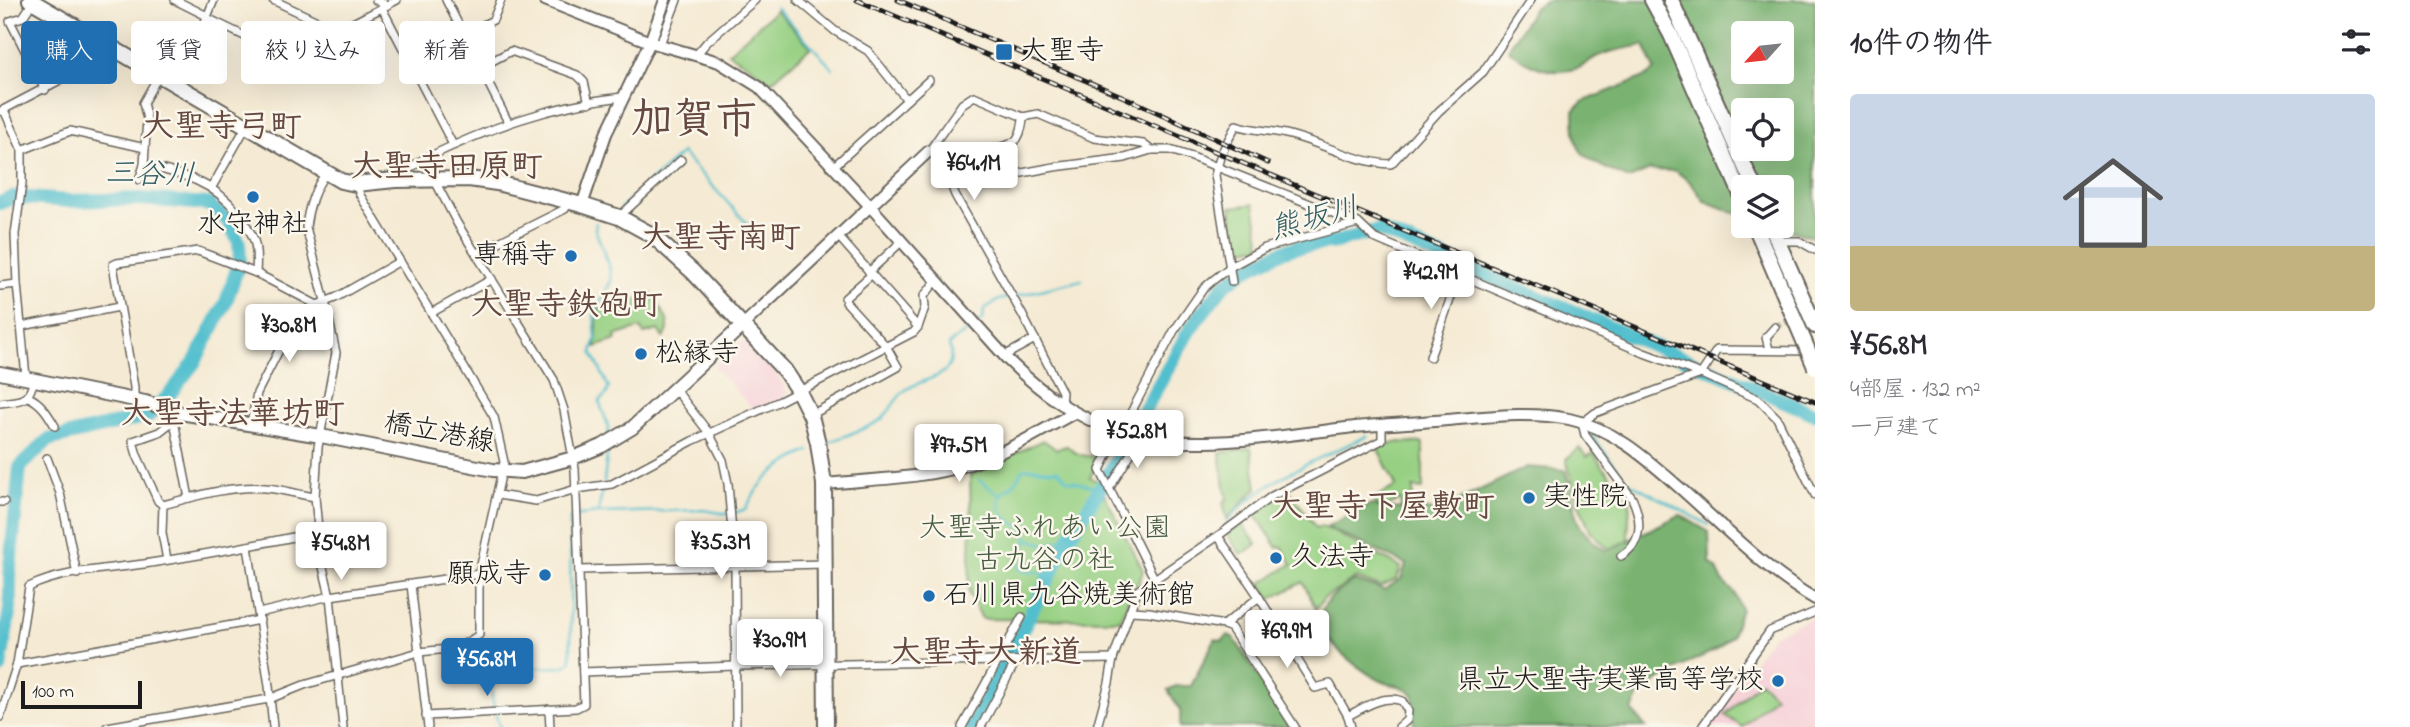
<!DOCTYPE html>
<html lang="ja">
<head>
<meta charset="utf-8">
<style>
  :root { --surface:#fff; --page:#f2f2f3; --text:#2b2b33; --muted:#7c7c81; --accent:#1f6fb2 }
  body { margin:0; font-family:"Indie Flower","Klee One",sans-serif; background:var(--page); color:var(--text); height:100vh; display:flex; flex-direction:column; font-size:26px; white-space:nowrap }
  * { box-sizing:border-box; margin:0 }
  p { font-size:23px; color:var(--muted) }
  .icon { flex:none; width:38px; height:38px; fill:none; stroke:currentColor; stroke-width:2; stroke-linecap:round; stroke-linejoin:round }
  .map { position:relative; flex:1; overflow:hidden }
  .side { display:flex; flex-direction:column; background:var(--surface); width:595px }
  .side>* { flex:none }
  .hud { position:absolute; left:21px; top:21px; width:665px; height:63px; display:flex; gap:14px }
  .needle { width:46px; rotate:243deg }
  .tools { position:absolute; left:1731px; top:21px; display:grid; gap:14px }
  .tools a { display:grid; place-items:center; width:63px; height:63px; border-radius:7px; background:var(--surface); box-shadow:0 7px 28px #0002; font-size:35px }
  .scale { position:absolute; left:21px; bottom:18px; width:121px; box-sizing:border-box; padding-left:7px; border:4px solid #1c1c1c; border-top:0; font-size:19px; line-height:24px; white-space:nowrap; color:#1c1c1c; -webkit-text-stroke:5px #fbf7ec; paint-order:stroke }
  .price { position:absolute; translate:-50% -60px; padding:0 16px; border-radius:7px; background:#fff; color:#222; font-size:23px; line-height:46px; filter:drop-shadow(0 2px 4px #0008) }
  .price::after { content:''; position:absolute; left:50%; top:42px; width:21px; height:16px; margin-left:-10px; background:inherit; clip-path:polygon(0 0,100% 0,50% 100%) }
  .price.on { background:var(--accent); color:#fff }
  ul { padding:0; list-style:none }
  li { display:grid; align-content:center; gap:14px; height:371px; padding:0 35px }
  li span { display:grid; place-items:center; height:217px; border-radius:7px; color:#555 }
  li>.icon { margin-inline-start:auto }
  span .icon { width:126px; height:126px; fill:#fffc; stroke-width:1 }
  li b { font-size:30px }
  h2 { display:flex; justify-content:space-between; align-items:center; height:84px; padding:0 35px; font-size:30px }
  .tag { padding:0 24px; border-radius:7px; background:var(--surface); box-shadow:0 7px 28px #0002; font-size:24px; line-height:63px }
  .tag.on { background:var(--accent); color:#fff }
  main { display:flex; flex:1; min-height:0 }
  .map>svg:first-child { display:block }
  .built { fill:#f6cfd7 }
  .green { fill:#97d083; stroke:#5a7650; stroke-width:2 }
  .forest { fill:#79b271; stroke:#4a6746; stroke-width:2; fill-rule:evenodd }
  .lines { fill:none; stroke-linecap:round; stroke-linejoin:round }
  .stream { stroke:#53bfce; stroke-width:2.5 }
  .river { stroke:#53bfce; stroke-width:14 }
  .street-tunnel { stroke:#cac1ae; stroke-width:7; stroke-dasharray:7 3.5; stroke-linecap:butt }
  .street-casing { stroke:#68645c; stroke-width:10 }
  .secondary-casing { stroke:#68645c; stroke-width:14 }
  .primary-casing { stroke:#68645c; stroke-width:16 }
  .highway-casing { stroke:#68645c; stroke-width:18 }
  .street { stroke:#fff; stroke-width:7 }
  .secondary { stroke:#fff; stroke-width:10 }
  .primary { stroke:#fff; stroke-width:12 }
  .highway { stroke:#fff; stroke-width:14 }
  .rail-casing { stroke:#1c1c1c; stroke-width:5 }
  .rail { stroke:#fbf7ec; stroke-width:2.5; stroke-dasharray:8; stroke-linecap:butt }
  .highway-bridge-casing { stroke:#68645c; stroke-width:18; stroke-linecap:butt }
  .highway-bridge { stroke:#fff; stroke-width:14 }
  .poi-dot { fill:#1f6fb2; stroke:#fbf7ec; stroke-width:2.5 }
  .labels { text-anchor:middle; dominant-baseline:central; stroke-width:5; stroke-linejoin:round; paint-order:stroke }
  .poi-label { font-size:28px; fill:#1c1c1c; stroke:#fbf7ec; text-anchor:start }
  .street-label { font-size:28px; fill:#1c1c1c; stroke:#fbf7ec }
  .park-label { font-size:28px; fill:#475b40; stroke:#fbf7ec }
  .water-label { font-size:30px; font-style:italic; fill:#325d63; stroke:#fbf7ec }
  .quarter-label { font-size:32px; font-weight:bold; fill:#65483f; stroke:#fbf7ec }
  .town-label { font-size:42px; font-weight:bold; fill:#65483f; stroke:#fbf7ec }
</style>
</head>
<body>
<main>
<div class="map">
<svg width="1815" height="727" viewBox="0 0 1815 727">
  <rect width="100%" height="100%" fill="#fbf7ec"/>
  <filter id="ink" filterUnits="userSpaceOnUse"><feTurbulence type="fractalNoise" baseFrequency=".0143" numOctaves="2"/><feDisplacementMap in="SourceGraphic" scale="14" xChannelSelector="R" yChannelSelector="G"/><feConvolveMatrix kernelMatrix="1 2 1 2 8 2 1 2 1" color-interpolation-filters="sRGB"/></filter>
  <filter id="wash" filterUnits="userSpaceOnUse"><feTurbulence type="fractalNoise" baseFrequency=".00686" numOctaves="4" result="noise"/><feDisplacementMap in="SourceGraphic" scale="28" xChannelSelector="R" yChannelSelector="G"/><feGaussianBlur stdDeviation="1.57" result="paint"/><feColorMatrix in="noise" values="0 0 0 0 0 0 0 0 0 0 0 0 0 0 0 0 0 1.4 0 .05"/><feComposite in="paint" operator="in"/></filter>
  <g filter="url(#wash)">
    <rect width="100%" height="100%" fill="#f5ead3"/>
    <g class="built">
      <path d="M745 341 766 362 782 382 787 393 786 396 754 410 714 367 739 343Z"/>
      <path d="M1815 616V727H1707L1773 635Z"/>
    </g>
    <g class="green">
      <path d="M776 10 811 47 771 82 750 66 728 53Z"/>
      <path d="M1254 204 1261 246 1238 250 1231 207Z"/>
      <path d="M652 294C659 308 677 325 663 338L658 330 644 334 640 328 615 336 616 340 595 347C599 334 594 320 600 308L612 304 618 306Z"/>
      <path d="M1043 440 1056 449 1067 446C1076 456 1090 458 1102 455L1090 477 1098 482 1143 570 1140 580 1133 588 1120 620 982 619 969 593 971 524 970 475Z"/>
      <path d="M1400 442 1423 443V489L1413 488V508L1401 507 1400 500 1383 508 1378 506 1373 499 1396 486 1377 447Z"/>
      <path d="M1251 448 1257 488 1227 519 1223 502 1227 500 1220 453Z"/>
      <path d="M1579 448 1587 457 1593 453 1630 502 1627 552 1613 553 1591 532 1577 500 1566 459Z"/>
      <path d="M1291 492 1316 528 1322 526 1401 567 1397 579 1381 587 1356 578 1323 599 1316 609 1303 582 1267 601 1263 595 1266 592 1261 583 1292 564 1282 547 1278 548 1255 514 1275 499Z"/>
      <path d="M1242 524 1257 544 1241 555 1227 534Z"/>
      <path d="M1760 681 1775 696 1742 727 1725 715Z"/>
    </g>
    <g class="forest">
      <path d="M1547 0H1815V238L1775 226H1782V187H1743V216L1704 201 1691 183 1676 171 1650 170 1629 179C1616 173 1588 162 1580 150 1574 140 1574 122 1574 111L1582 102 1647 76 1655 70 1644 45C1629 48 1611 50 1596 57 1590 60 1585 66 1578 68 1553 77 1527 66 1508 49L1534 8ZM1743 33H1782V72H1743ZM1743 110H1782V149H1743Z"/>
      <path d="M1527 467 1565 470C1580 508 1564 523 1606 551L1680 515 1709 532 1710 563 1717 569 1723 582 1734 592 1741 609 1732 636 1717 649 1671 672 1653 684 1638 696 1632 711 1646 727H1414L1413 694C1409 691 1404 687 1399 686 1397 685 1391 685 1388 684 1367 676 1315 640 1321 614 1324 599 1343 588 1355 581L1384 590 1401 579 1406 564 1326 527 1371 504 1383 509 1407 508 1437 511Z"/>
      <path d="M1228 635 1234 638 1290 727H1180V710L1168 690 1176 686H1191L1215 639 1222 641Z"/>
    </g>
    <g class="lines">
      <g class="stream">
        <path d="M776 7 833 69"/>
        <path d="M621 208 682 153 762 240"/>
        <path d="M596 223 595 229 609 265 611 281 594 315 596 339 592 352 609 388 606 395 599 401 609 428 608 437"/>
        <path d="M978 323 983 319 984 309 999 300 1082 280"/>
        <path d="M1590 433 1627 481 1709 525"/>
        <path d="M827 443C840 437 874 427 883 418 892 409 896 396 907 389 929 375 959 379 949 344L973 327"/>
        <path d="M979 480 1000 495 1014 484 1023 469C1034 466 1046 472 1058 470L1067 480 1100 488"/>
        <path d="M604 482 608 447"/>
        <path d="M1000 495C997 511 1007 522 1022 527L1028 539 1017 564C1019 575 1031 571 1040 572L1046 583"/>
        <path d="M598 513 703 510 727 514"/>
        <path d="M734 513 746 509C759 479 781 464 809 451"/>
        <path d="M1226 523C1261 480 1318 459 1367 436"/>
        <path d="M1028 539 1047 545 1059 540 1067 542"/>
        <path d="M1047 545 1049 557 1058 561"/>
        <path d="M500 727C494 713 487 684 496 671L505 669 560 667 567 665 571 660 570 519 572 516 598 513 603 488"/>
      </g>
      <g class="river">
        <path d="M0 203 14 197 69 201 140 199 208 204 228 221 239 242 240 260 226 302 194 363 169 395 148 416 48 440 20 467 10 567V608L0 668"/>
        <path d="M972 727 1070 537 1107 477 1190 329 1224 285 1247 269 1281 252 1297 247 1336 242 1379 230 1815 414"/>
      </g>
    </g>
  </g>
  <g filter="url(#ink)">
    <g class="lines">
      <path class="street-tunnel" d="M1775 327 1795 317"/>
      <g class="street-casing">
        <g id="street">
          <path d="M175 0 207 16"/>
          <path d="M273 0 338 31"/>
          <path d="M376 0 387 5"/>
          <path d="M446 0 508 122"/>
          <path d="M798 0 835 31 868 51 907 100 833 167"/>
          <path d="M33 2 23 17 10 21 45 90"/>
          <path d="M382 8 453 145"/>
          <path d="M207 18 288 57 397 0"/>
          <path d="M660 44 677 0"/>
          <path d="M697 54 707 42 755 0"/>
          <path d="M411 62 493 20 501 0"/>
          <path d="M481 67 511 51 577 75 584 82 589 103"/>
          <path d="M173 82 204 24 214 0"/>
          <path d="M974 96 1023 117C1023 123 1021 133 1017 139 1007 152 945 155 929 151L962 104Z"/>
          <path d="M907 100 929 80"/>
          <path d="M4 110 22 150V184L15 234 17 284 26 377"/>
          <path d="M1 111 60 80 92 37"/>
          <path d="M1023 117 1038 114 1094 138 1143 144 1151 150"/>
          <path d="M145 148 147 119 143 103 159 75"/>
          <path d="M22 150 70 131 145 148 144 165C182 174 213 181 238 213 255 236 258 244 256 273"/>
          <path d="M929 151 939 158 945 168 955 195 1022 314 1062 392 1061 405"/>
          <path d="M326 173C315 187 308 208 306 227L325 301 336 353 318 447 315 497 321 559 330 596 343 727"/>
          <path d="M139 180 144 165"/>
          <path d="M401 181 409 169 422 160C486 129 550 105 622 97"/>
          <path d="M952 186 1054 167 1125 158 1151 150H1170L1192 157 1358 223 1374 238 1644 353 1701 374 1758 399 1777 418 1815 495"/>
          <path d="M212 187 247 125"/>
          <path d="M620 216 681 160"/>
          <path d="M838 236 918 327 925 307 924 296 936 281"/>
          <path d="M1778 241H1799L1815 250"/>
          <path d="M477 253 565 209 569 202"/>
          <path d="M869 272 901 242"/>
          <path d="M1232 282 1215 175 1221 154 1236 125C1254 131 1272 130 1290 135 1324 144 1357 163 1391 164L1439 111 1483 72 1531 0"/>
          <path d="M0 286 17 284"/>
          <path d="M431 313 492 279"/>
          <path d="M22 326 119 307"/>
          <path d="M1769 350 1766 337 1775 327"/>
          <path d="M1004 356 1035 339"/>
          <path d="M1430 357 1459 274"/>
          <path d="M675 389 709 433 723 460 728 484 735 566 736 727"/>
          <path d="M28 397C41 402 48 414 55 426"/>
          <path d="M134 400V387L113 265 117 263 198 251 256 273 317 305"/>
          <path d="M0 403C21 400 29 403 34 379"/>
          <path d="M811 415 898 367 886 346 846 302 845 298 871 275"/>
          <path d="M174 421 189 498"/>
          <path d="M251 424 257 393 293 323 317 305 335 298 400 261"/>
          <path d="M47 458 60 493 77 574"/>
          <path d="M1109 489 1141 437"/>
          <path d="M498 495 536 501 576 489 612 484 692 441 780 401 914 332 918 327"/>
          <path d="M0 502H4"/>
          <path d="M163 505 158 501 137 455 133 441 159 432 172 422"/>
          <path d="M1218 536 1259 597 1315 688 1330 684 1348 716"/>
          <path d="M248 546 269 686 273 727"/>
          <path d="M1621 556C1643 543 1642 520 1632 498L1585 435 1582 423 1595 413 1701 374 1717 350 1807 351"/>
          <path d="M167 560 162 533 163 505C196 496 232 485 266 488 283 489 299 495 315 497"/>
          <path d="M579 570 825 564"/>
          <path d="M1155 580 1100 470 1119 432 1127 420 1174 331 1203 289 1212 281 1230 267 1265 248 1358 223"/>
          <path d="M411 585 428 727"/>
          <path d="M1130 611 1149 612 1224 625 1231 628 1295 727"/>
          <path d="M259 613 330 596 479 574 504 462 494 417 360 195 356 184"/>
          <path d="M1224 625 1259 597"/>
          <path d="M17 664 260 620"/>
          <path d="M583 672 735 666 1113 659"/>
          <path d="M549 709 550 727"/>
          <path d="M426 716 576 708 584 704 575 469 564 410 554 380 457 223 434 179"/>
          <path d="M0 717 17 664 29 587C61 571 109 569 144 564 202 555 260 544 318 532"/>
          <path d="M107 727 269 699 304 685 419 652 458 648 479 635V574"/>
          <path d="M962 727 1022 617"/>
          <path d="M981 727 1016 661"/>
          <path d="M1097 727 1109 683 1113 659 1137 591 1218 536 1272 496 1382 440V426"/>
          <path d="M1351 727 1348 716C1364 707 1384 694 1402 701L1408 711 1407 720 1399 727"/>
          <path d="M1702 727 1770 631 1815 612"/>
        </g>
      </g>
      <g class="secondary-casing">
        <g id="secondary">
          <path d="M545 0 650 42 719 62 759 87 870 206 1009 361C1042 393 1076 418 1120 432 1186 453 1278 436 1346 428 1380 424 1414 423 1447 420 1487 417 1528 411 1569 419 1613 428 1647 459 1680 488 1723 526 1765 570 1815 599"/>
          <path d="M582 205 606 134 650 42 665 0"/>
          <path d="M743 325 929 151"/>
          <path d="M824 484C873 479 925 479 973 463 1008 452 1042 430 1074 413"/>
        </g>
      </g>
      <g class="primary-casing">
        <path id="primary" d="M0 373 145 402 180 413 321 436 493 470 522 472 573 458 602 446 632 428 743 325"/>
      </g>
      <g class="highway-casing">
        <g id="highway">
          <path d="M30 0 341 181 356 184 395 180 469 179 497 183 582 205 619 217 652 235 693 272 785 371 799 392 811 416 818 443 824 484 826 727"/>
          <path d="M1652 0 1671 35 1743 199"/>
          <path d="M1671 0 1754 187"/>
          <path d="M1755 226 1804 341"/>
          <path d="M1771 226 1815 326"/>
        </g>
      </g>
      <use href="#street" class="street"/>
      <use href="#secondary" class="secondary"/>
      <use href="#primary" class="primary"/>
      <use href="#highway" class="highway"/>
      <g class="rail-casing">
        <g id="rail">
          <path d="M857 0 1311 192 1815 402"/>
          <path d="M898 0 1124 97 1268 163"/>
        </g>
      </g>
      <use href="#rail" class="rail"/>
      <g class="highway-bridge-casing">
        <path id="highway-bridge" d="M1804 341 1815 367"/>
      </g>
      <use href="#highway-bridge" class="highway-bridge"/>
    </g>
  </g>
  <g class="poi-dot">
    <rect x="995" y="43" width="18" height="18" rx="3.5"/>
    <circle cx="253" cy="197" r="7"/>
    <circle cx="571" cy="256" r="7"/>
    <circle cx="641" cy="354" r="7"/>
    <circle cx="1529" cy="498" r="7"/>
    <circle cx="1276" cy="558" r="7"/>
    <circle cx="545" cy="575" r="7"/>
    <circle cx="929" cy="596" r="7"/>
    <circle cx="1778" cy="681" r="7"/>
  </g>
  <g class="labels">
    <g class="poi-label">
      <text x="1020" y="52">大聖寺</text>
      <text x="253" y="225" text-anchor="middle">水守神社</text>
      <text x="557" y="256" text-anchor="end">専稱寺</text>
      <text x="655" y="354">松縁寺</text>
      <text x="1543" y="498">実性院</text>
      <text x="1290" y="558">久法寺</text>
      <text x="531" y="575" text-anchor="end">願成寺</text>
      <text x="943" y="596">石川県九谷焼美術館</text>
      <text x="1764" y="681" text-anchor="end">県立大聖寺実業高等学校</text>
    </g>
    <g class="street-label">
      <text transform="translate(439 434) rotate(11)">橋立港線</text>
    </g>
    <g class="park-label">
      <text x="1045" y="529">大聖寺ふれあい公園<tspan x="1045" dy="32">古九谷の社</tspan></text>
    </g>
    <g class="water-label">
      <text transform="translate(150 176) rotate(2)">三谷川</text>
      <text transform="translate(1315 220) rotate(-15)">熊坂川</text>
    </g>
    <g class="quarter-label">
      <text x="222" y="128">大聖寺弓町</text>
      <text x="447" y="168">大聖寺田原町</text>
      <text x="721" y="239">大聖寺南町</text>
      <text x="567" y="306">大聖寺鉄砲町</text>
      <text x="233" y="415">大聖寺法華坊町</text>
      <text x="1383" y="508">大聖寺下屋敷町</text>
      <text x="986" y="654">大聖寺大新道</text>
    </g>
    <g class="town-label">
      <text x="694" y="121">加賀市</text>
    </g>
  </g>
</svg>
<div class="tools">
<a><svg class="needle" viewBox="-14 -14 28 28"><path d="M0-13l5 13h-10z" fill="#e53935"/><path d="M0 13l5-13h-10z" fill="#7c7c81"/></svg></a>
<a><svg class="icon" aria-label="locate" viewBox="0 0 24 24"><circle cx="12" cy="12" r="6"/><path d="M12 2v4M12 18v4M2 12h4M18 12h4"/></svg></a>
<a><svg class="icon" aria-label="layers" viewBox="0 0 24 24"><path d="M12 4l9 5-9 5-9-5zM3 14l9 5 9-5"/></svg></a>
</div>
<div class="scale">100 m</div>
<b class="price" style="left:974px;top:202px">¥64.1M</b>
<b class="price" style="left:1431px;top:311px">¥42.9M</b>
<b class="price" style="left:289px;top:364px">¥30.8M</b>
<b class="price" style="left:1137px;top:470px">¥52.8M</b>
<b class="price" style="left:959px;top:484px">¥97.5M</b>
<b class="price" style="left:721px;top:581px">¥35.3M</b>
<b class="price" style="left:341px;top:582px">¥54.8M</b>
<b class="price" style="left:1287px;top:670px">¥69.9M</b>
<b class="price" style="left:780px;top:679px">¥30.9M</b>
<b class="price on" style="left:487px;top:698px">¥56.8M</b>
<div class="hud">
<a class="tag on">購入</a>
<a class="tag">賃貸</a>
<a class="tag">絞り込み</a>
<a class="tag">新着</a>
</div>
</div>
<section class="side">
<h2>10件の物件<svg class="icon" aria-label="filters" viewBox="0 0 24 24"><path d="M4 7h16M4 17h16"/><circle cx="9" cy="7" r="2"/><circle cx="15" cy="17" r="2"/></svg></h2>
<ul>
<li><span style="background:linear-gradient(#c9d6e8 70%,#c2b280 0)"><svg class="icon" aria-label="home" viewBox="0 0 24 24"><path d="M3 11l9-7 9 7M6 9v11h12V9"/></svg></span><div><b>¥56.8M</b><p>4部屋 · 132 m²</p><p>一戸建て</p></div></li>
</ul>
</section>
</main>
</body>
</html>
